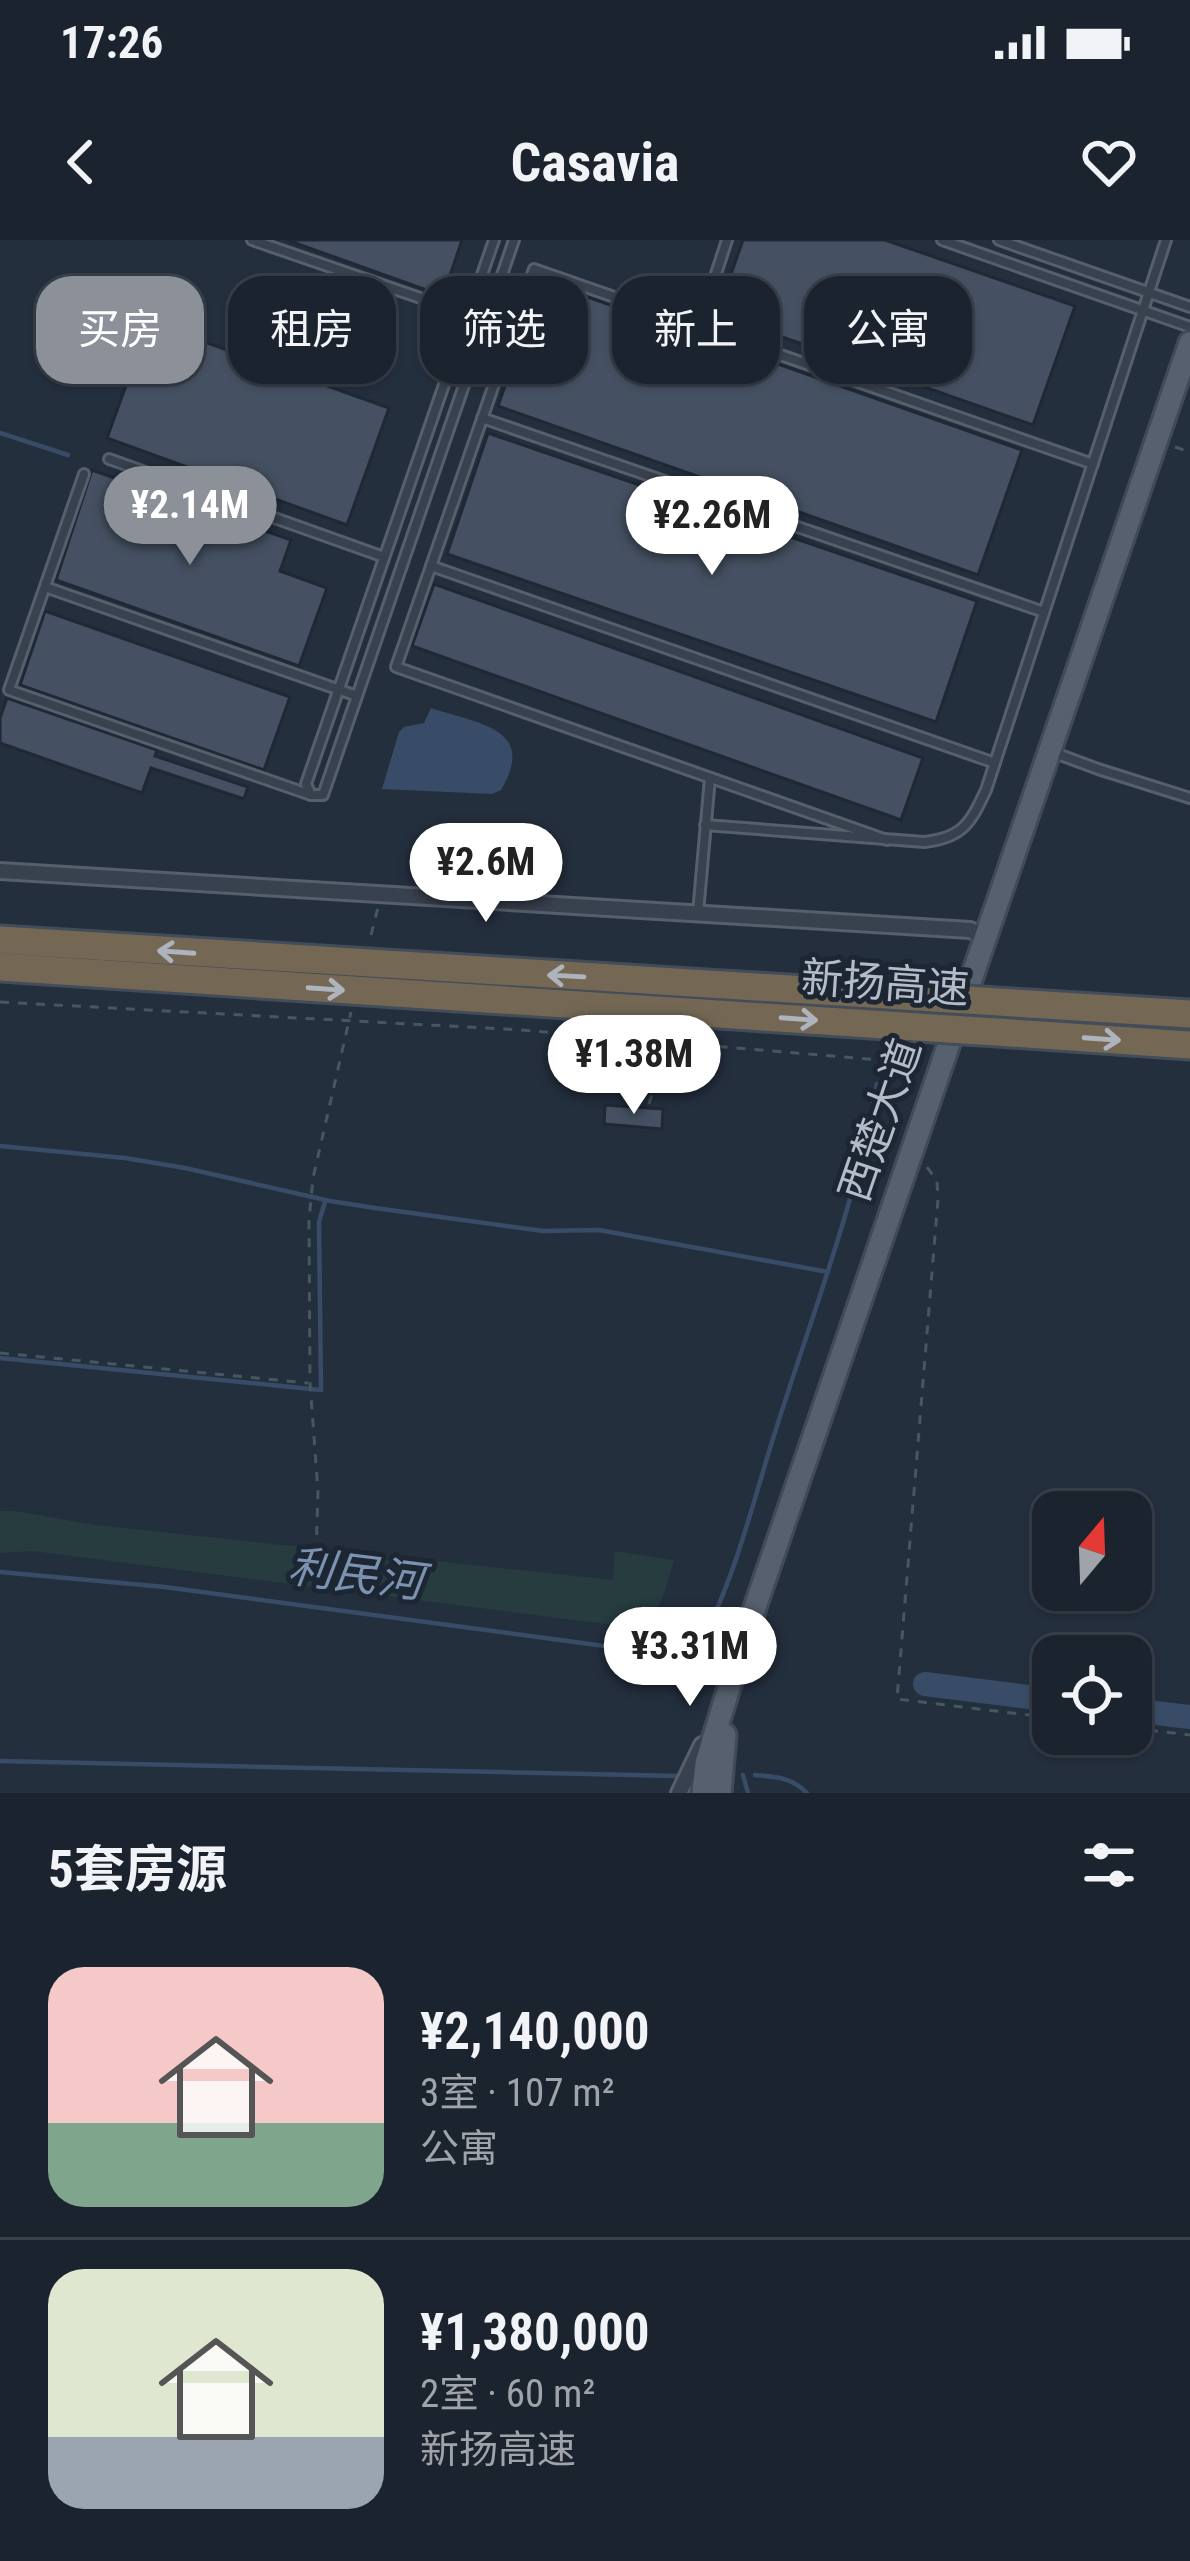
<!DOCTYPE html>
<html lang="zh">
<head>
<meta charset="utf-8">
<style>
  :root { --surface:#1b232e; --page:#242b36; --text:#f1f3f6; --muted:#a0a4aa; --line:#39404a; --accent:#8c9099 }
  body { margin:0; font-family:"Roboto Condensed","Noto Sans SC",sans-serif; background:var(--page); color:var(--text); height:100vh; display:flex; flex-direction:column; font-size:45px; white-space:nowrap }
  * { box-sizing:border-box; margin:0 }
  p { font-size:39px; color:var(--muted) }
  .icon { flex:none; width:66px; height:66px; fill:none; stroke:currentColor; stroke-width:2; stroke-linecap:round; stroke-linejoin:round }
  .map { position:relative; height:1553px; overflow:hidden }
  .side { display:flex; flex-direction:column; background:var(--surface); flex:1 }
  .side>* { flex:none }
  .guide { position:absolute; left:36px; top:36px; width:1119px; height:108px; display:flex; gap:24px }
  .needle { width:78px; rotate:19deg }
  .controls { position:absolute; left:1032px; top:1251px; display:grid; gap:24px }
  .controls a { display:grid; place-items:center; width:120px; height:120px; border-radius:24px; background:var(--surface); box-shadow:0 3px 9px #0004,0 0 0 3px var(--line); font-size:60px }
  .price { position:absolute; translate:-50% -102px; padding:0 27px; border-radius:42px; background:#fff; color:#222; font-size:39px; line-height:78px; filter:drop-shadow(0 3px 6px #0008) }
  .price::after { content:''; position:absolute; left:50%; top:72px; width:36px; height:27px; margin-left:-18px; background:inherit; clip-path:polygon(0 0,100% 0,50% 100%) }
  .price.current { background:var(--accent); color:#fff }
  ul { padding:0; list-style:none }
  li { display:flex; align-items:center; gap:36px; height:300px; padding:0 48px }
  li+li { border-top:3px solid var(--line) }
  li span { display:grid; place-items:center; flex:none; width:336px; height:240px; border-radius:36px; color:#555 }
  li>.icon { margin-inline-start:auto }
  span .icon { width:144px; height:144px; fill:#fffc; stroke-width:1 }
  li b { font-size:51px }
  h2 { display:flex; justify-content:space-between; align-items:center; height:144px; padding:0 48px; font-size:51px }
  .tag { padding:0 42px; border-radius:36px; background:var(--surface); box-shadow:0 3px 9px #0004,0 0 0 3px var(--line); font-size:42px; line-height:108px }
  .tag.current { background:var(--accent); color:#fff }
  .status { display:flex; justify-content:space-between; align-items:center; height:84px; padding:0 60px; background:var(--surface); direction:ltr }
  .status svg { height:33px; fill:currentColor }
  header { display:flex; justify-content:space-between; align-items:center; height:156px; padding:0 48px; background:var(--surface); font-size:54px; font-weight:700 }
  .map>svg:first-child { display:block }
  .green { fill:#263c3f }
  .water { fill:#394c67 }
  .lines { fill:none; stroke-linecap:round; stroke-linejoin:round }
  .stream { stroke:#394c67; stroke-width:4.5 }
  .river { stroke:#394c67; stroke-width:24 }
  .building { fill:#455162; stroke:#1f2835; stroke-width:3 }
  .service-casing { stroke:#565f6c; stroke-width:14 }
  .minor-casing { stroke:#565f6c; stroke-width:20 }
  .primary-casing { stroke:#414a57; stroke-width:27 }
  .motorway-casing { stroke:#434c59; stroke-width:33 }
  .path { stroke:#44595c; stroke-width:3; stroke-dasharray:9 9; stroke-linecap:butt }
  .service { stroke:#38414e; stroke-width:8 }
  .minor { stroke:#38414e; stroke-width:14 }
  .primary { stroke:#56606e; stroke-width:21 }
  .motorway { stroke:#746855; stroke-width:27 }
  .motorway-bridge-casing { stroke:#434c59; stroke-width:33; stroke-linecap:butt }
  .motorway-bridge { stroke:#746855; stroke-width:27 }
  .oneway { stroke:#aeb4bd }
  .labels { text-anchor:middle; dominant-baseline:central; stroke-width:10; stroke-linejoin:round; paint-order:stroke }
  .street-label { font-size:42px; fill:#b4bcc9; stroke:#1d2633 }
  .water-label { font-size:45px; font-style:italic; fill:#7c92b1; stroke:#1d2633 }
</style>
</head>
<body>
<div class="status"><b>17:26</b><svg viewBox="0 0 49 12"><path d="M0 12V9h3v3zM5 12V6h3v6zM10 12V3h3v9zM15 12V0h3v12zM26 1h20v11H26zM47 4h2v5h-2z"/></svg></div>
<header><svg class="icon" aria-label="back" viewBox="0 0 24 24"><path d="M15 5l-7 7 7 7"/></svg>Casavia<svg class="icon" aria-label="heart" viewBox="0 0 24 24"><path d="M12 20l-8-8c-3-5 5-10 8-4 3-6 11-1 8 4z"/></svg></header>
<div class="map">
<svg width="1190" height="1553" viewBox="0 0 1190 1553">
  <rect width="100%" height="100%" fill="#242f3e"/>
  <path class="green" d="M0 1271H15L95 1285 613 1340 615 1311 674 1320C664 1349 662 1382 629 1387L33 1311 0 1313Z"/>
  <path class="water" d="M431 468C477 484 538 487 501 550L492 554 382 549 399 492 404 487 424 483Z"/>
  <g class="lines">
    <g class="stream">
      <path d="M0 193 68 215"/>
      <path d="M0 906 125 918 185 928 330 961 375 968 543 991 599 990 828 1032"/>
      <path d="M0 1118 321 1150 319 982 325 962"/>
      <path d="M0 1332 165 1347 701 1419"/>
      <path d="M692 1418C734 1348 752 1263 777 1186 813 1073 856 961 877 844"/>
      <path d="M0 1521 677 1536"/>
      <path d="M743 1535 748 1553"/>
      <path d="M755 1535C777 1537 791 1537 807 1553"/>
    </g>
    <g class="river">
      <path d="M925 1444 1053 1460"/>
      <path d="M1131 1470 1190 1477"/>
    </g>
  </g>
  <g class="building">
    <path d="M287 0H462L443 56Z"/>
    <path d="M743 0H885L1075 66 1033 185 717 74Z"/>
    <path d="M542 41 1022 210 978 335 498 166Z"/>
    <path d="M149 82 389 168 347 285 107 198Z"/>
    <path d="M488 193 977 361 936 482 447 314Z"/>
    <path d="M92 230 291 300 280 331 327 348 299 426 56 340Z"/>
    <path d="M434 344 923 518 901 580 412 406Z"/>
    <path d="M45 371 290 457 264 530 20 445Z"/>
    <path d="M7 458 157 510 155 516 248 547 244 559 151 528 142 553 0 503V478Z"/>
    <path d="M605 865 663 869 662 889 604 884Z"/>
  </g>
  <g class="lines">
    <g class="service-casing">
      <g id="service">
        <path d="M252 0 487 81"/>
        <path d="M494 0 306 544 311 555H323L514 0"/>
        <path d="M942 0 1190 87"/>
        <path d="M999 0 1190 67"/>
        <path d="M699 86 727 0"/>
        <path d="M482 178 1044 372"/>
        <path d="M109 219 384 317"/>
        <path d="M84 234 9 450 311 555"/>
        <path d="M431 326 995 523"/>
        <path d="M45 347 357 456"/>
        <path d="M1055 513 1098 529 1190 558"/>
        <path d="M705 585 924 602C962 598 970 584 986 550L1166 0"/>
        <path d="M887 600 396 427 534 29 1093 224"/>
        <path d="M698 673 710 538"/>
      </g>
    </g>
    <g class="minor-casing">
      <g id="minor">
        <path d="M0 631 970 690 984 696"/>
        <path d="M679 1553 702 1505"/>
      </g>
    </g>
    <g class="primary-casing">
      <g id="primary">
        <path d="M703 1553 706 1523 740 1411 1190 103"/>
        <path d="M720 1553 725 1495"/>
      </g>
    </g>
    <g class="motorway-casing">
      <g id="motorway">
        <path d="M0 700 934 758"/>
        <path d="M0 727 917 787"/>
        <path d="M1029 764 1190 774"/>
        <path d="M1013 793 1190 805"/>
      </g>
    </g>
    <g class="path">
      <path d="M1175 207 1190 212"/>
      <path d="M371 695 378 667"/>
      <path d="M0 762 522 790 892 821"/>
      <path d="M649 864 666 806"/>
      <path d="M927 927 937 941 938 959 897 1459 1053 1478"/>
      <path d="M0 1113 308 1143"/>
      <path d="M316 1313 318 1251 310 1143 309 980 313 938 351 772"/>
      <path d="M1131 1488 1190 1495"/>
    </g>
    <use href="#service" class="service"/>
    <use href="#minor" class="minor"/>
    <use href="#primary" class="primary"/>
    <use href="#motorway" class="motorway"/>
    <g class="motorway-bridge-casing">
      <g id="motorway-bridge">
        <path d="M934 758 1029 764"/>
        <path d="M917 787 1013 793"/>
      </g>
    </g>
    <use href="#motorway-bridge" class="motorway-bridge"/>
  </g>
  <defs><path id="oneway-shaft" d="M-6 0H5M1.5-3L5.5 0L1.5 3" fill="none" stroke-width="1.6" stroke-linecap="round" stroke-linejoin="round" transform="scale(3)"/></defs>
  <g class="oneway">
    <use href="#oneway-shaft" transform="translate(176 712) rotate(-176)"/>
    <use href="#oneway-shaft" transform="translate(566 736) rotate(-177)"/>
    <use href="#oneway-shaft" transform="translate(326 749) rotate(4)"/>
    <use href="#oneway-shaft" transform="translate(799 779) rotate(4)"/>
    <use href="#oneway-shaft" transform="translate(1102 799) rotate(4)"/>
  </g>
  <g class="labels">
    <g class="street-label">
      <text transform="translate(885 743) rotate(4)">新扬高速</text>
      <text transform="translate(880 880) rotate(-71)">西楚大道</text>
    </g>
    <g class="water-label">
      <text transform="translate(356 1334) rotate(7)">利民河</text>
    </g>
  </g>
</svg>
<div class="controls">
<a><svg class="needle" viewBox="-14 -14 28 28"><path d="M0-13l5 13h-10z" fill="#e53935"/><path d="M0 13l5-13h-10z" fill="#a0a4aa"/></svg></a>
<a><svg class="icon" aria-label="locate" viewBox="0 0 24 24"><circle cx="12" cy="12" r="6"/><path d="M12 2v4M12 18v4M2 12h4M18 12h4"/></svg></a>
</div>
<b class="price current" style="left:190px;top:328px">¥2.14M</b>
<b class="price" style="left:712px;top:338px">¥2.26M</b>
<b class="price" style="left:486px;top:685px">¥2.6M</b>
<b class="price" style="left:634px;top:877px">¥1.38M</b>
<b class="price" style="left:690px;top:1469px">¥3.31M</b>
<div class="guide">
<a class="tag current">买房</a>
<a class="tag">租房</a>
<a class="tag">筛选</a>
<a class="tag">新上</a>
<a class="tag">公寓</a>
</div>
</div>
<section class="side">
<h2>5套房源<svg class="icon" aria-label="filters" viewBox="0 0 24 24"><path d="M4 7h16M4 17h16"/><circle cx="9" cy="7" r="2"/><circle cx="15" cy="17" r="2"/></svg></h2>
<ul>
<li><span style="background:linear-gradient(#f6c9c9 65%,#7fa58c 0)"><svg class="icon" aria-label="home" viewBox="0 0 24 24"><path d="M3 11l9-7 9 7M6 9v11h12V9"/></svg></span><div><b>¥2,140,000</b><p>3室 · 107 m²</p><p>公寓</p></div></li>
<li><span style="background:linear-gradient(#dfe7d0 70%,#9aa5b1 0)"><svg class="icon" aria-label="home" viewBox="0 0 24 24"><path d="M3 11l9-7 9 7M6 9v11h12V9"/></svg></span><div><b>¥1,380,000</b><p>2室 · 60 m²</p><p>新扬高速</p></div></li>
</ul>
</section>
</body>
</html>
